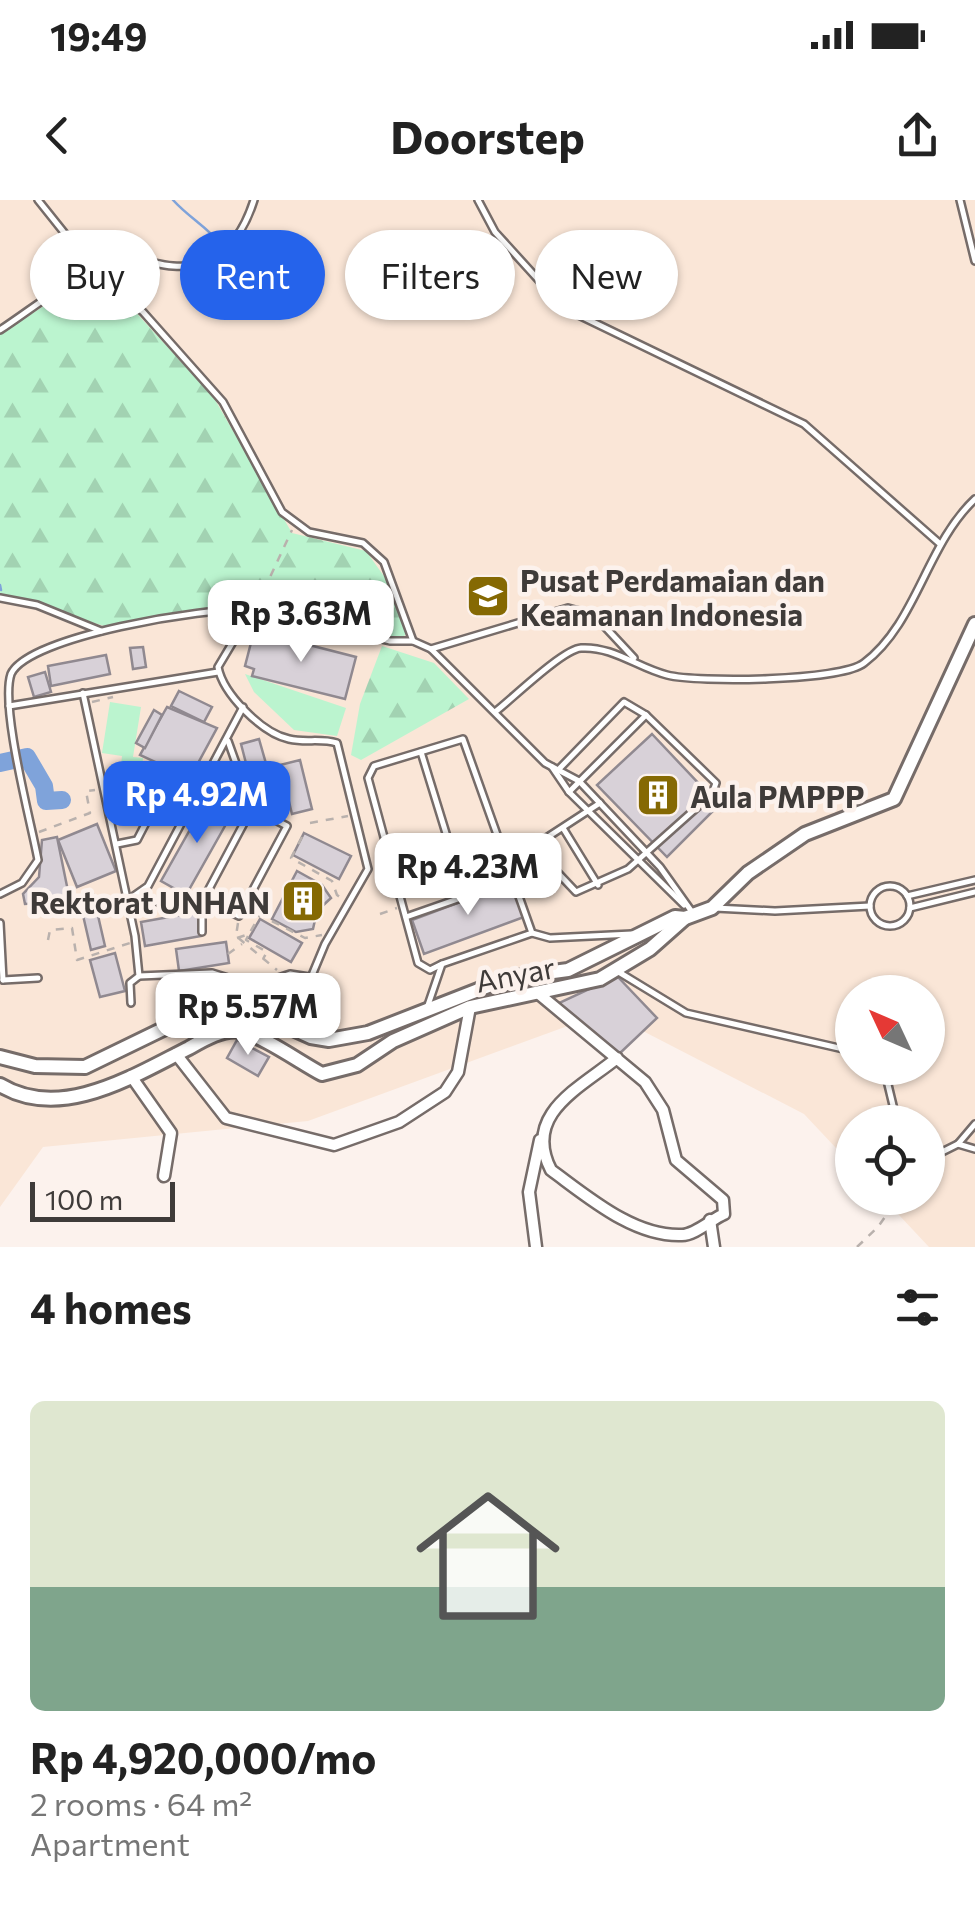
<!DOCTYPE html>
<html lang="en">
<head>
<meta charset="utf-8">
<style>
  :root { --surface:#fff; --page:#f2f2f2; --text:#222; --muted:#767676; --line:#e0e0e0; --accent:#2563eb }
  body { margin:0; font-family:Commissioner,sans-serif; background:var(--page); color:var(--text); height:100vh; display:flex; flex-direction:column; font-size:38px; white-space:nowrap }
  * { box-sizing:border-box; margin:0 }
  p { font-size:32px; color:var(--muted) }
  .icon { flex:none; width:55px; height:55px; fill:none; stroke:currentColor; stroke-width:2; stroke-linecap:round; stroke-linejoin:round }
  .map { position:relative; height:1047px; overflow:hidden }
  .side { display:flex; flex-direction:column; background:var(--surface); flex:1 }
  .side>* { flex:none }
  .top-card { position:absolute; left:30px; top:30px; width:915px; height:90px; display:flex; gap:20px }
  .needle { width:65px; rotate:314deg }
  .buttons { position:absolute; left:835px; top:775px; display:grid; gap:20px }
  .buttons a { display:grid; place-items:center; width:110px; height:110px; border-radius:50%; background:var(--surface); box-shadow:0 2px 8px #0004; font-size:50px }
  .scale { position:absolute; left:30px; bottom:25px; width:145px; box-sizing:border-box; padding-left:10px; border:5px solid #3f3b39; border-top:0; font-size:28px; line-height:35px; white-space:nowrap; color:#3f3b39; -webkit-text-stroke:8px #fcf2ed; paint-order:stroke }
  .price { position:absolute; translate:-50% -85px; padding:0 22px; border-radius:20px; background:#fff; color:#222; font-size:32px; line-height:65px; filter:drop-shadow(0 2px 5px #0008) }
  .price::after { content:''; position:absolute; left:50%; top:60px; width:30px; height:22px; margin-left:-15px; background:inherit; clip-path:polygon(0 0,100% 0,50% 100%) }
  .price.active { background:var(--accent); color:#fff }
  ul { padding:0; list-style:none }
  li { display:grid; align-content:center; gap:20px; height:530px; padding:0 30px }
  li+li { border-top:2px solid var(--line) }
  li span { display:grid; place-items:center; height:310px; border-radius:15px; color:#555 }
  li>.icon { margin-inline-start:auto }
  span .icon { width:180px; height:180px; fill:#fffc; stroke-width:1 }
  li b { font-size:42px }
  h2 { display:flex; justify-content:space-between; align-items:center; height:120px; padding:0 30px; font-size:42px }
  .tag { padding:0 35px; border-radius:45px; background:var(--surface); box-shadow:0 2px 8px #0004; font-size:35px; line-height:90px }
  .tag.active { background:var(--accent); color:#fff }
  .status { display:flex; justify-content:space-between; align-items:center; height:70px; padding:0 50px; background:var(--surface); direction:ltr }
  .status svg { height:28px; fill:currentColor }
  header { display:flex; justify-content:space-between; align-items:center; height:130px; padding:0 30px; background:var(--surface); font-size:45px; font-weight:700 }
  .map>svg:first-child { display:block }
  .education { fill:#fae6d7; fill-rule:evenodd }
  .grass { fill:#bbf4cf }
  .forest { fill:url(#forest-firs) }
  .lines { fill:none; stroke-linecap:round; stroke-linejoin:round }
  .stream { stroke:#7fa3da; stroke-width:2.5 }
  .river { stroke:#7fa3da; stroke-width:18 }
  .building { fill:#d8d1d8; stroke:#908990; stroke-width:2.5 }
  .service-casing { stroke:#766c69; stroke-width:10 }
  .minor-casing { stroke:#766c69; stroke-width:15 }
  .tertiary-casing { stroke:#766c69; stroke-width:18 }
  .path { stroke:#b9b1ad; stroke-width:2.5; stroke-dasharray:8 8; stroke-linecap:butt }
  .service { stroke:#fff; stroke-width:5 }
  .minor { stroke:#fff; stroke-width:10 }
  .tertiary { stroke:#fff; stroke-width:12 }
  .labels { text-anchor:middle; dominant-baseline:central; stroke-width:9; stroke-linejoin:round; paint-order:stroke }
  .poi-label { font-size:30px; font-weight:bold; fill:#3f3b39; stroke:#fcf2ed; text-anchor:start }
  .street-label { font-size:30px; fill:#3f3b39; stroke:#fcf2ed }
</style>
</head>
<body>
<div class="status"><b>19:49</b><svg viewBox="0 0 49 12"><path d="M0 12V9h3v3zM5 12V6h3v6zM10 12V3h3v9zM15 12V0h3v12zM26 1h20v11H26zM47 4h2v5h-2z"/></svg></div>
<header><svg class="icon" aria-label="back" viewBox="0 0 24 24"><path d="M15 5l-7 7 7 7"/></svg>Doorstep<svg class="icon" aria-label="share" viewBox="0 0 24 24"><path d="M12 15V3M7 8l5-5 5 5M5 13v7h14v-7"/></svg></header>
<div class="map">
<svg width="975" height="1047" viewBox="0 0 975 1047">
  <defs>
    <pattern id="forest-firs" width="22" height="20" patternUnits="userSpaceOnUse" patternTransform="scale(2.5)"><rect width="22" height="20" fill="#bbf4cf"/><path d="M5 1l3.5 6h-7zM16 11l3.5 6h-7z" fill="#a2d2b2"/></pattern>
  </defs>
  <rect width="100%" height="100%" fill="#fcf2ed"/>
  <path class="education" d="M0 0H975V1047H929L883 998H928V922H852V965L804 914 606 812 308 921 43 947 0 1007ZM852 792H928V868H852Z"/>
  <g class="grass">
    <path d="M245 474 346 508 337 536 294 530 254 492Z"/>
    <path d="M110 502 141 507 133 557 143 558 140 593 118 591 122 556 102 553Z"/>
  </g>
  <g class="forest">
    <path d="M94 74 120 95 214 198 292 333 366 351 386 379 408 432 402 438 368 436 335 422 244 408 209 407 111 428 0 395V134Z"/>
    <path d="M382 446 434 463 469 499 361 560 351 555 360 504Z"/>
  </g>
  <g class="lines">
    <g class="stream">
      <path d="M173 0C189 18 208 27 222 46"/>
      <path d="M0 385 1 390"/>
    </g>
    <path class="river" d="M0 563 27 557 44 586 46 601 62 600"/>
  </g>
  <g class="building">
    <path d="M266 434 356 457 345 499 252 476 254 469 245 466 253 435 262 438Z"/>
    <path d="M143 447 146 467 133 469 130 448Z"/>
    <path d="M106 455 110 474 51 486 48 466Z"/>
    <path d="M45 472 51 492 34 497 28 477Z"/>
    <path d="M179 491 212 507 204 522 171 506Z"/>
    <path d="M167 507 217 528 190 578 140 555Z"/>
    <path d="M154 510 162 515 145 548 136 543Z"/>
    <path d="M652 534 719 605 667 657 597 585Z"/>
    <path d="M259 539 273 588 254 594 241 544Z"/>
    <path d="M300 560 312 609 292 614 280 565Z"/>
    <path d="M209 596 234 610 186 695 161 681Z"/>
    <path d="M97 624 116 671 77 687 58 640Z"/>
    <path d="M304 633 351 656 339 679 293 655Z"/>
    <path d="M57 637 70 701 25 704 23 694 39 677 42 640Z"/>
    <path d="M297 671 322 685 331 698 317 711 313 729 296 732 272 719Z"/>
    <path d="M511 683 524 717 424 754 412 720Z"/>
    <path d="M93 694 105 746 91 750 79 698Z"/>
    <path d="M197 712 201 736 145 746 141 722Z"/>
    <path d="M260 719 302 743 291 762 249 738Z"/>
    <path d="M226 742 229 763 179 771 176 749Z"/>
    <path d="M115 753 125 791 100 797 90 760Z"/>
    <path d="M617 776 657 818 618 855 559 803Z"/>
    <path d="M237 840 269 857 258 876 227 858Z"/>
  </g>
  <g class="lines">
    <g class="service-casing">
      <g id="service">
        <path d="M38 0 94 70 143 112 223 202 282 312 309 332 363 343 384 362 413 441"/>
        <path d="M478 0 495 32 564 108 804 224 939 343"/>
        <path d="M960 0 975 61"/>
        <path d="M0 130C37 106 77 71 120 60 138 56 155 65 173 66 218 70 242 38 254 0"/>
        <path d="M0 398 37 405 101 431"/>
        <path d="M252 410 218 467C223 494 262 533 289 539 306 543 320 538 337 543L368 669 325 744 300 804 283 822"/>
        <path d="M431 449 568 408 594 415 634 458"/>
        <path d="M83 493 135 736 139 776 130 783 131 803"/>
        <path d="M9 506 218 472"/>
        <path d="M495 512C512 499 563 449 581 448 613 446 638 468 667 475 698 483 841 481 864 463 917 423 926 345 975 299"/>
        <path d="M421 552 465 695"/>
        <path d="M552 567 569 592 684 705"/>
        <path d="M560 568 624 502 646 515"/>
        <path d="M569 592 646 515 716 583 712 594 628 669 576 692 541 655 537 644 600 603"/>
        <path d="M563 628 598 685"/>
        <path d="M117 644 137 640 169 578"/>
        <circle cx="890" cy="706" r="20"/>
        <path d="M0 694 22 683 38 660C31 622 0 507 11 474 28 436 207 407 249 410 296 413 344 430 390 441H413L431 449 545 563 579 581 660 667 692 712"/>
        <path d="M907 696 975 680"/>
        <path d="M128 700 148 686 243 507"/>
        <path d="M127 701C169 704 201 696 239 716L287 626 252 608 228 541"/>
        <path d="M715 708 775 711 870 706"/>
        <path d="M910 708 975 692"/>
        <path d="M406 717 515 679"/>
        <path d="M0 723 3 780"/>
        <path d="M202 732V702L252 608 268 597"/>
        <path d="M442 764 430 770 418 763 368 578 374 566 463 539 532 733 550 738 632 734"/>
        <path d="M617 771 686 813 852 851"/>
        <path d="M139 776 212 773 254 786 290 774 309 777"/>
        <path d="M3 780 38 778"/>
        <path d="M427 808 442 764 532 733"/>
        <path d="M884 868 897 922"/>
        <path d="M958 944 975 924"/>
        <path d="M928 959 958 944 975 949"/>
      </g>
    </g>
    <g class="minor-casing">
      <g id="minor">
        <path d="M539 794 645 882 663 910 676 960 723 1000 724 1014C712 1019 695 1035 682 1035 634 1037 588 997 551 970 522 914 580 888 617 858"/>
        <path d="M176 854 226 918 334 945 399 922 445 892 458 872 470 807"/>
        <path d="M131 876 171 933 164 976"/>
        <path d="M710 1020 714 1047"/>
        <path d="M536 1047 529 992 540 940"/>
      </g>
    </g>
    <g class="tertiary-casing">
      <g id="tertiary">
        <path d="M0 857 35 866 85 867 190 816 224 805 249 809 311 837 329 840 368 833 509 778 568 770 675 717 685 718"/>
        <path d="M0 885C61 922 133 876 189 848 203 840 223 828 240 831 262 835 301 863 322 874L357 865 393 841 470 807 600 779 650 749 685 718 712 708 748 673 805 634 894 599 975 424"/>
      </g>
    </g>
    <g class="path">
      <path d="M257 405 292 330"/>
      <path d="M92 502 113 497"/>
      <path d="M175 582 190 588"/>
      <path d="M273 595 286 591"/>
      <path d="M160 614 174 623"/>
      <path d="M310 623 348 616"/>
      <path d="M39 632 90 613 86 591 95 590"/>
      <path d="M302 637 291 658 332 681 337 695 343 699"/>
      <path d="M380 714 397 708"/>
      <path d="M238 723 236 736 277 770"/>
      <path d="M248 736 246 740 267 752 263 759"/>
      <path d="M237 738 249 734 260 715 305 738 322 735"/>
      <path d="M48 740 50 730 72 728 77 760 130 743"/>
      <path d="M228 754 242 744"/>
      <path d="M857 1047 878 1027 898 998"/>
    </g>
    <use href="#service" class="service"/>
    <use href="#minor" class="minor"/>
    <use href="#tertiary" class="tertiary"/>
  </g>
  <defs>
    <g id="university-square" transform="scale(2.25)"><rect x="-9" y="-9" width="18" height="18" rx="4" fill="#856903" stroke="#fcf2ed"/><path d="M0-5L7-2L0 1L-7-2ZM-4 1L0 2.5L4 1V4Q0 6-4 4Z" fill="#fff"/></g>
    <g id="building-square" transform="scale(2.25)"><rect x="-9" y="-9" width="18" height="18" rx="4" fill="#856903" stroke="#fcf2ed"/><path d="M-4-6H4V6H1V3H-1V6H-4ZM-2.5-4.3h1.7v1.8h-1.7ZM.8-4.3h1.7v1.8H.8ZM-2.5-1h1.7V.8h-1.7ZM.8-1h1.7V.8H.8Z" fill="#fff"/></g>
  </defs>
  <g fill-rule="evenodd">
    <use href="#university-square" x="488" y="396"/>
    <use href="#building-square" x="658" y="595"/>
    <use href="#building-square" x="303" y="701"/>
  </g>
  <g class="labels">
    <g class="poi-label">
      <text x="520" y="379">Pusat Perdamaian dan<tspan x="520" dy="34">Keamanan Indonesia</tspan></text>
      <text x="690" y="595">Aula PMPPP</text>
      <text x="270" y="701" text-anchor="end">Rektorat UNHAN</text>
    </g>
    <g class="street-label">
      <text transform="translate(515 773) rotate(-11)">Anyar</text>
    </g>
  </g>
</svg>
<div class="buttons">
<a><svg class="needle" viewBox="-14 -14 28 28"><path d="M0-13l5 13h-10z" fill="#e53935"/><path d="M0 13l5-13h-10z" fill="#767676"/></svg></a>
<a><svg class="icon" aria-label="locate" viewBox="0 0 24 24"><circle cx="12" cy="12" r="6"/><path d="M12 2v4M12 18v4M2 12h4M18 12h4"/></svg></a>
</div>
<div class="scale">100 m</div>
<b class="price" style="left:301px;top:465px">Rp 3.63M</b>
<b class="price active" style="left:197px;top:646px">Rp 4.92M</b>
<b class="price" style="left:468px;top:718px">Rp 4.23M</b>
<b class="price" style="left:248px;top:858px">Rp 5.57M</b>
<div class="top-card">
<a class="tag">Buy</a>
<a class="tag active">Rent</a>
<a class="tag">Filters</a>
<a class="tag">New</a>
</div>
</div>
<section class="side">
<h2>4 homes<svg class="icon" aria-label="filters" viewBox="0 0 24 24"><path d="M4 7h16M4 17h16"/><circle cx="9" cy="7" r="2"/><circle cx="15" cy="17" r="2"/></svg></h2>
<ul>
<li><span style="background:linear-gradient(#dfe7d0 60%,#7fa58c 0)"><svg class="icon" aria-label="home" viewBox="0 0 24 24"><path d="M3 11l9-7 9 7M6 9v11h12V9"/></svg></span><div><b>Rp 4,920,000/mo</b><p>2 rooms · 64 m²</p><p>Apartment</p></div></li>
</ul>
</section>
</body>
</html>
